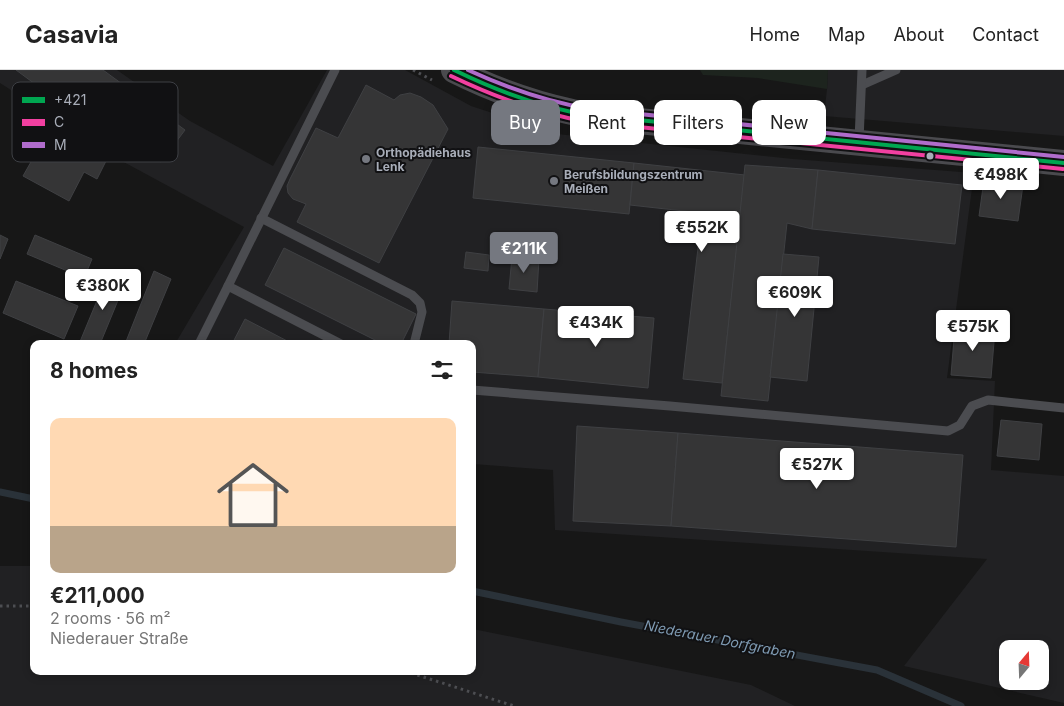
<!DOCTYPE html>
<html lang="en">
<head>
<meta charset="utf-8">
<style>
  :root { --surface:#fff; --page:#f6f6f6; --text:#222; --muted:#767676; --line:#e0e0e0; --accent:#757880 }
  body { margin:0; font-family:Inter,sans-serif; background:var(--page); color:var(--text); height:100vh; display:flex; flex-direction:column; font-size:19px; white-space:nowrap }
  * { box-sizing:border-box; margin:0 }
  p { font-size:16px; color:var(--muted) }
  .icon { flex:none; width:28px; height:28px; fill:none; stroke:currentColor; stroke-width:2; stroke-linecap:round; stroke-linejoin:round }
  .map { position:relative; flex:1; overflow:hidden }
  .details { position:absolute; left:30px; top:270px; width:446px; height:335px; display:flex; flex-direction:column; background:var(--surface); border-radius:10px; box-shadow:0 2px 8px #0003 }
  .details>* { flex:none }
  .hud { position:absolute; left:491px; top:30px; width:475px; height:45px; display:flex; gap:10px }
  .needle { width:32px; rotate:19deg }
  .buttons { position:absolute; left:999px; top:570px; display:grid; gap:10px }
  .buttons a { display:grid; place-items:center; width:50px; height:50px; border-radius:10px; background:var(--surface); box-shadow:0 2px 8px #0003; font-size:25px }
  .price { position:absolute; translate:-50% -42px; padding:0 11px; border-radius:5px; background:#fff; color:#222; font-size:16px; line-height:32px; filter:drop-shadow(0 1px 2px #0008) }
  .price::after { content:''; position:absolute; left:50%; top:30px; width:15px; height:11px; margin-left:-8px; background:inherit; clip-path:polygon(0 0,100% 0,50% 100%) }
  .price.current { background:var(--accent); color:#fff }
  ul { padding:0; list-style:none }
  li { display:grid; align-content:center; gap:10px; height:265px; padding:0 20px }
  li+li { border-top:1px solid var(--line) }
  li span { display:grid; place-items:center; height:155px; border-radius:10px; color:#555 }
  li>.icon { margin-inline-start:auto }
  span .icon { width:90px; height:90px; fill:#fffc; stroke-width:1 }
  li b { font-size:21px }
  h2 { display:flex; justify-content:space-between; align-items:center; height:60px; padding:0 20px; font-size:21px }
  .chip { padding:0 18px; border-radius:10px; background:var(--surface); box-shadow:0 2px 8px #0003; font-size:18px; line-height:45px }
  .chip.current { background:var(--accent); color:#fff }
  header { display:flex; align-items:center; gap:30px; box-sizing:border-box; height:70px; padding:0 25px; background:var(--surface); border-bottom:1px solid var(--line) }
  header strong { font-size:24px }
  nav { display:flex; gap:28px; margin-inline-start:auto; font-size:18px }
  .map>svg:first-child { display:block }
  .built { fill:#212123; fill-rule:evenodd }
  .green { fill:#1d241e }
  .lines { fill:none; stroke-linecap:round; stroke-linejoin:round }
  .stream { stroke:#2a3239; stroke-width:7 }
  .building { fill:#353536; stroke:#3f4043 }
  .path { stroke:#4d4e52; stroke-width:3; stroke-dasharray:2.5 4; stroke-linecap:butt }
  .service { stroke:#4b4c50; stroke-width:9 }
  .secondary { stroke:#4a4a4e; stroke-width:26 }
  .bus-1-casing { stroke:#111113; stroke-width:8 }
  .bus-2-casing { stroke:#111113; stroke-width:8 }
  .bus-3-casing { stroke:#111113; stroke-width:8 }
  .bus-1 { stroke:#00a651; stroke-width:4 }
  .bus-2 { stroke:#f240a1; stroke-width:4 }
  .bus-3 { stroke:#b06ccc; stroke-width:4 }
  .bus-dot { fill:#a8adb8; stroke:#111113; stroke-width:2 }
  .poi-dot { fill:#757880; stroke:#111113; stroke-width:2 }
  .labels { text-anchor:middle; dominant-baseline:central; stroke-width:4; stroke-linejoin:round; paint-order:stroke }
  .poi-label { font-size:12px; font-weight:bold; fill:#a8adb8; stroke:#111113; text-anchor:start }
  .water-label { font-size:14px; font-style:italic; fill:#7f9bb3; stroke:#111113 }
  .key { fill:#111113; stroke:#3e4045; stroke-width:1 }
  .key-label { font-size:14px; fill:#a8adb8 }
</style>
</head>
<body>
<header>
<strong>Casavia</strong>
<nav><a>Home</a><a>Map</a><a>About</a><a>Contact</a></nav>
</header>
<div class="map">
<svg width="1064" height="636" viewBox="0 0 1064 636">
  <rect width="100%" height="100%" fill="#171717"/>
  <g class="built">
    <path d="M0 0H117L190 51 273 96 327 0H405L471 36 557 64 793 89 974 103 947 308 995 311 991 400 1064 406V633L904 596 987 489 555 460 553 400 473 394 472 274H175L244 157 120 90 0 13ZM1008 579H1040V611H1008Z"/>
    <path d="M828 0H1064V66L824 46 827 19Z"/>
    <path d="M0 496H34V601H472L473 559 751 615 795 636H0Z"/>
  </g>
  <path class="green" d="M700 0H828L827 19 758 8 703 5Z"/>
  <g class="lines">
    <g class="stream">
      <path d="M0 422 34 429"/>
      <path d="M472 521 621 552 877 600 961 636"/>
    </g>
  </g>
  <g class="building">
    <path d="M16 0H103L185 60 161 92 106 52 99 61Z"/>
    <path d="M366 15 394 30 400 25 410 23 421 27 433 35 448 59 379 193 297 152 306 134 293 129 288 123 287 116 290 109 316 58 338 68Z"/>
    <path d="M56 64 106 91 97 109 84 102 69 131 23 106 40 76 47 80Z"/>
    <path d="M478 77 634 93 629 144 473 128Z"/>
    <path d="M634 93 745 105 722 313 683 309 702 143 630 135Z"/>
    <path d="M745 95 818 100 812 159 787 153 768 331 721 326Z"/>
    <path d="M818 100 962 115 955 174 812 159Z"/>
    <path d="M984 110 1023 115 1018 151 979 146Z"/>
    <path d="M0 165 8 169 0 189Z"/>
    <path d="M35 165 92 189 84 208 27 184Z"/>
    <path d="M284 178 416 244 401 274H383L265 215Z"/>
    <path d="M466 182 489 185 488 201 464 198Z"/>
    <path d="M783 184 819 187 807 311 770 307Z"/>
    <path d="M512 187 539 189 537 222 509 219Z"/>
    <path d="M154 201 171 209 144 274H125Z"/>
    <path d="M108 204 126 211 100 274H79Z"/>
    <path d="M16 211 78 236 64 269 3 243Z"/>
    <path d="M452 231 544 239 538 307 472 302V274H449Z"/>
    <path d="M544 239 654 248 648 318 538 307Z"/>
    <path d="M245 249 293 274H232Z"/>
    <path d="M955 257 995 260 991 308 951 305Z"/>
    <path d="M472 336H475L472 379Z"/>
    <path d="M1001 350 1042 354 1039 390 997 386Z"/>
    <path d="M577 356 678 363 671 456 573 451Z"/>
    <path d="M678 363 963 385 956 477 671 456Z"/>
  </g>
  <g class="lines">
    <g class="path">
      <path d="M413 0 432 10"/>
      <path d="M0 536H34"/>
      <path d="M405 601 514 636"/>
    </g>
    <g class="service">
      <path d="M335 0 228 216 341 274"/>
      <path d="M862 15 896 0"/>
      <path d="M859 70 862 0"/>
      <path d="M261 148 412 225 420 233 422 242 414 274"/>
      <path d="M199 274 228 216"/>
      <path d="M472 320 670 336 948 361 960 355 972 336 988 330 1064 338"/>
    </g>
    <path class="secondary" d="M454 0C492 19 530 33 572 42 587 46 603 47 618 49L1064 93"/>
    <g class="bus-1-casing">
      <path id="bus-1" d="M454 0C497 21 542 38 589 45L1064 93"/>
    </g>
    <g class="bus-2-casing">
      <path id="bus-2" d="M451 6C495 27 540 44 588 52L1063 99"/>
    </g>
    <g class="bus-3-casing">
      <path id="bus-3" d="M468 0C507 18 548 32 590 39L1064 87"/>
    </g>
    <use href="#bus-1" class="bus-1"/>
    <use href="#bus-2" class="bus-2"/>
    <use href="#bus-3" class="bus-3"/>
  </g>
  <circle class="bus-dot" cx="930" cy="86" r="4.5"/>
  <g class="poi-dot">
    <circle cx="366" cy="89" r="5"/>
    <circle cx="554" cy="111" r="5"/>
  </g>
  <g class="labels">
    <g class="poi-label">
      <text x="376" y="82">Orthopädiehaus<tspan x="376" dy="14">Lenk</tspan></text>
      <text x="564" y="104">Berufsbildungszentrum<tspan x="564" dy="14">Meißen</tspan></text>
    </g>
    <g class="water-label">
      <text transform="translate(720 569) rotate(11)">Niederauer Dorfgraben</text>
    </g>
  </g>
  <rect x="12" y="12" width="166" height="80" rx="8" class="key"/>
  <rect x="22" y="27" width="23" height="6" fill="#00a651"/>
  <rect x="22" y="49" width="23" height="7" fill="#f240a1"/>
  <rect x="22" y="72" width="23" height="6" fill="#b06ccc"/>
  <g class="key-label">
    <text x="54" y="35">+421</text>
    <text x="54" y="57">C</text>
    <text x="54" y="80">M</text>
  </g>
</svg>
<div class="buttons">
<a><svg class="needle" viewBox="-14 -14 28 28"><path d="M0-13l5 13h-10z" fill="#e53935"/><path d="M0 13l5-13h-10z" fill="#767676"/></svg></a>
</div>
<b class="price" style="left:1001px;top:130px">€498K</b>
<b class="price" style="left:702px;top:183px">€552K</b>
<b class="price current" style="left:524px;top:204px">€211K</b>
<b class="price" style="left:103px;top:241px">€380K</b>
<b class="price" style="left:795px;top:248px">€609K</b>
<b class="price" style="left:596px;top:278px">€434K</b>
<b class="price" style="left:973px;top:282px">€575K</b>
<b class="price" style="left:817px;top:420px">€527K</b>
<div class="hud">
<a class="chip current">Buy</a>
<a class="chip">Rent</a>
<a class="chip">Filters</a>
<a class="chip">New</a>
</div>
<section class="details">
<h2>8 homes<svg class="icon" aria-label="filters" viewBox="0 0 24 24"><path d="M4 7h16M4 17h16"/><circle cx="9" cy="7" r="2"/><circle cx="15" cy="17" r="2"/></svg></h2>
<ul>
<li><span style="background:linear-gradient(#ffd9b3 70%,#b9a48a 0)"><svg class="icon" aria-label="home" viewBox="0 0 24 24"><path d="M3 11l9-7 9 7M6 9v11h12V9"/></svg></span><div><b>€211,000</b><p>2 rooms · 56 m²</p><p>Niederauer Straße</p></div></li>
</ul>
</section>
</div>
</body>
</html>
